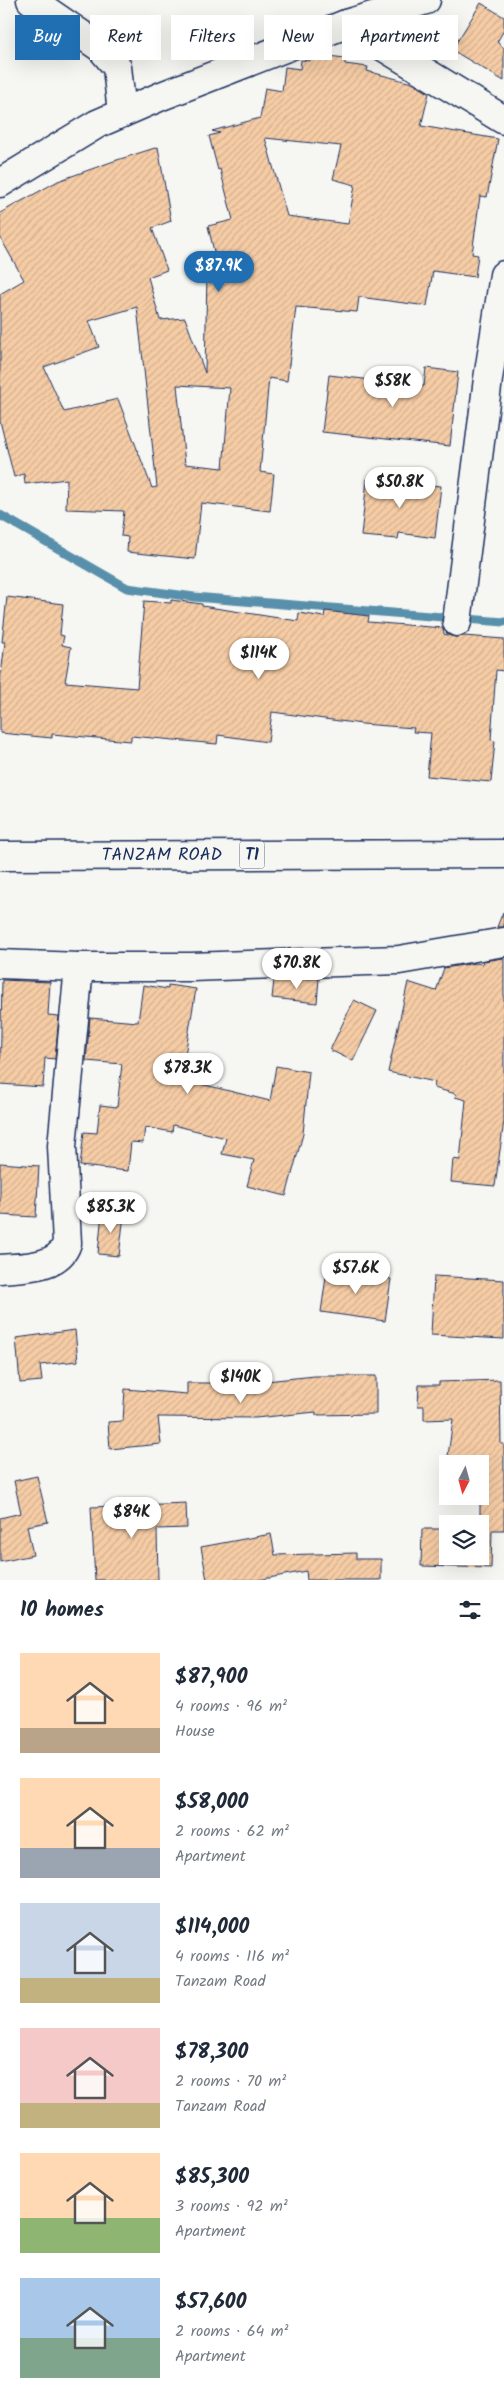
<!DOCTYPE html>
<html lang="en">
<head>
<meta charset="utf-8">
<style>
  :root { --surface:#fff; --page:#f6f6f7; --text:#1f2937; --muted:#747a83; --accent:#1f6fb2 }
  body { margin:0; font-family:Kalam,sans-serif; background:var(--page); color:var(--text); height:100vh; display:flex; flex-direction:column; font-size:19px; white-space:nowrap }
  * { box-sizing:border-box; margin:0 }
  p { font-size:16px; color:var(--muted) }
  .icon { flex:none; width:28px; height:28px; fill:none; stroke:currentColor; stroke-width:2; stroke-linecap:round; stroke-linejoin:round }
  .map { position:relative; height:1580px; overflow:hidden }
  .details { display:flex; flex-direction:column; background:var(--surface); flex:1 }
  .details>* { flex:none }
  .guide { position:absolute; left:15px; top:15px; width:475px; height:45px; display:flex; gap:10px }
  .needle { width:32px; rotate:186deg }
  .buttons { position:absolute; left:439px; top:1455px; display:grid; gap:10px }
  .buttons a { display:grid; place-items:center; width:50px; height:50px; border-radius:0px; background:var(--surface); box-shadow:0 5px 20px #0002; font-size:25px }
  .price { position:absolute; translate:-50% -42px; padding:0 11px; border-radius:18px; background:#fff; color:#222; font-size:16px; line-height:32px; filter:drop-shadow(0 1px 2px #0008) }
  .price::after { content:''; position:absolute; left:50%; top:30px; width:15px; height:11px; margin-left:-8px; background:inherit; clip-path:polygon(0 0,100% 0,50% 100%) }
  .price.on { background:var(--accent); color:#fff }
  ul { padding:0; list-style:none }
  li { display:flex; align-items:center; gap:15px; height:125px; padding:0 20px }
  li span { display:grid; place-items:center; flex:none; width:140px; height:100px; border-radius:0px; color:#555 }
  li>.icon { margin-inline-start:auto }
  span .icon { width:60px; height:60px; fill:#fffc; stroke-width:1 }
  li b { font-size:21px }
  h2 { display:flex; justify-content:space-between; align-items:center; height:60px; padding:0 20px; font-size:21px }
  .pill { padding:0 18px; border-radius:0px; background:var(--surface); box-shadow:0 5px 20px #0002; font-size:18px; line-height:45px }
  .pill.on { background:var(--accent); color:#fff }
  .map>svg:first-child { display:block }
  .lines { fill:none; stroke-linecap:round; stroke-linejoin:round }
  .stream { stroke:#5990ab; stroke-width:9 }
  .building { fill:url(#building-hatch); stroke:#1b2f5e; fill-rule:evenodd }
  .minor-casing { stroke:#1b2f5e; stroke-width:31 }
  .major-casing { stroke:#1b2f5e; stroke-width:31 }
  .highway-casing { stroke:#1b2f5e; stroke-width:31 }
  .minor { stroke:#f6f6f2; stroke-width:28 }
  .major { stroke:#f6f6f2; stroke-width:28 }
  .highway { stroke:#f6f6f2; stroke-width:28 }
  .labels { text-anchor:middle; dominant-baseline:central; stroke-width:4; stroke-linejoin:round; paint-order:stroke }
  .shield { fill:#f6f6f2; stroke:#5d6b8a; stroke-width:1 }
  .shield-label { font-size:16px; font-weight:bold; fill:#1b2f5e }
  .street-label { font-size:18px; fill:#1b2f5e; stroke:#f6f6f2 }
</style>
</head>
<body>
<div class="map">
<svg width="504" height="1580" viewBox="0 0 504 1580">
  <defs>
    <pattern id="building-hatch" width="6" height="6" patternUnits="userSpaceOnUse" patternTransform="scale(1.25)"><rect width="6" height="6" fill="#f6cca5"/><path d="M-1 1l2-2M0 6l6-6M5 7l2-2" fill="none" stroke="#d2b090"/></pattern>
  </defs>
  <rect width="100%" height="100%" fill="#f6f6f2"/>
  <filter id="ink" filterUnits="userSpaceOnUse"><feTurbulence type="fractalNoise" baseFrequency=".02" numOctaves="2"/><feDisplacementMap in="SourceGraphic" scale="10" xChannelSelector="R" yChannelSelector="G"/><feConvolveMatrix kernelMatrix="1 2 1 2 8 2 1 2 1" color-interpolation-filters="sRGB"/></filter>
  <g filter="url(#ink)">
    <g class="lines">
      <path class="stream" d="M0 515 127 588 194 597 504 622"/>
    </g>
    <g class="building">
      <path d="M481 3 504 17V30L497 42 504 48V81L452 50Z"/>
      <path d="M312 54 345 58V64L368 67 367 71 412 83 429 93 421 126 498 139 487 197 480 196 472 254 478 255 475 277 433 271 427 306 359 297 357 312 296 307 287 381 269 378 260 472 274 474 270 511 201 503 195 559 127 552 128 537 121 536 124 511 66 509 67 479 25 484 24 474 14 477 0 421V294L24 280 0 237V213L58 181 114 161 158 147 171 221 152 228 167 270 148 277 160 320 185 318 205 373 207 273H219L208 226 233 220 220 169 218 170 209 136 220 133 212 131 260 118 265 88 282 91 285 67 300 69 301 60 310 61ZM265 138 341 146 333 179 355 185 348 224 287 216ZM137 307 157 487 152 488 118 399 64 412 44 367 99 347 89 321ZM177 385 230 388 223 468 185 464Z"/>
      <path d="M426 368 458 372 450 446 322 432 329 375 424 386Z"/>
      <path d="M367 479 441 486 435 538 399 533 398 539 361 536Z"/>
      <path d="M7 597 63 604 60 635 64 636 62 645 71 647 65 682 137 688 144 601 171 603V600L202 604V606L298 621 299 613 324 617 325 611 369 616 368 622 443 628 444 634 455 637 464 636 504 639V671L496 670 491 740 495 741 491 782 427 776 431 733 413 732 414 728 362 724 272 712 268 742 218 735 217 744 131 736V741L52 734V738L0 733V683L5 642H2Z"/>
      <path d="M503 912 504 927H497Z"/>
      <path d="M504 958V1121L495 1186 451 1182 453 1159 460 1160 466 1100 455 1097 456 1094 434 1088 435 1082 388 1072 408 982 436 991 444 968 476 963 482 964 483 961Z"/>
      <path d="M319 978 317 1003 272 998 274 980Z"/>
      <path d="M2 980 50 982 48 1015 59 1016 55 1059 45 1058 43 1087 0 1084Z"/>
      <path d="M143 985 168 989V985L196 989 181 1079 270 1101 276 1066 309 1072 303 1134 286 1196 247 1186 254 1160 222 1154 226 1138 173 1125 172 1132 145 1127 143 1143 131 1142 128 1171 80 1166 84 1132 97 1133 100 1105 117 1107 122 1064 86 1061 90 1018 138 1022Z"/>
      <path d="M354 1000 377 1011 353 1061 330 1050Z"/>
      <path d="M0 1163 39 1166 36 1217 0 1215Z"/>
      <path d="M102 1212 124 1215 119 1256 98 1254Z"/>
      <path d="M327 1270 391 1279 385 1321 321 1312Z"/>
      <path d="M434 1276 504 1280V1339L431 1335Z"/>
      <path d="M75 1330 78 1361 40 1365 42 1381 20 1383 16 1338Z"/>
      <path d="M315 1376H376V1414L316 1415V1412L255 1418 158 1417 161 1444 110 1449 108 1422 123 1421 125 1389 187 1394V1383H246Z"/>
      <path d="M500 1380 501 1444H504V1530H492L491 1568 421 1566 422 1529H448V1556H480V1464H448L446 1471 453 1419 424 1420V1406H418L419 1385H439V1382Z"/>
      <path d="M37 1476 48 1522 27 1526 33 1555 0 1562V1518L21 1513 14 1481Z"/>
      <path d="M186 1503 187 1528 157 1529 158 1580H95L91 1507Z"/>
      <path d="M271 1534 275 1555 356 1553V1559H381V1580H307L306 1571 258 1580H207L201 1547Z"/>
    </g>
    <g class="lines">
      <g class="minor-casing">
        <g id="minor">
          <path d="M346 24 504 120"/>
          <path d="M457 622 488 379 504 275"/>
          <path d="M0 964 79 967H191L399 960 504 942"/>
          <path d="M0 1269C21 1267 59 1269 67 1243L62 1146 79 967"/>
        </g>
      </g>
      <g class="major-casing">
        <g id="major">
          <path d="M31 0 101 48 117 67 122 113"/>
          <path d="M0 183 97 124 164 95 346 24 426 0"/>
        </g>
      </g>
      <g class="highway-casing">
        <g id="highway">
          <path id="s1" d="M0 856 504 854"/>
        </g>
      </g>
      <use href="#minor" class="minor"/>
      <use href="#major" class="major"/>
      <use href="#highway" class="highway"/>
    </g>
  </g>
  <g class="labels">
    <rect class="shield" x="239.5" y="841.5" width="25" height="27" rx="4"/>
    <g class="shield-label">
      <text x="252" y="855">T1</text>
    </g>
    <g class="street-label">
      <text stroke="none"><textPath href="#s1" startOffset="162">TANZAM ROAD</textPath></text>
    </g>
  </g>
</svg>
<div class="buttons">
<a><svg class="needle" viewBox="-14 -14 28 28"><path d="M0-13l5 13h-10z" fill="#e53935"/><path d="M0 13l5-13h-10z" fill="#747a83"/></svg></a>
<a><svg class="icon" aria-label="layers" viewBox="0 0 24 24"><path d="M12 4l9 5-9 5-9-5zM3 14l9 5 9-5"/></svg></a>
</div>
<b class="price on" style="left:219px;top:293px">$87.9K</b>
<b class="price" style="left:393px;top:408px">$58K</b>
<b class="price" style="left:400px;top:509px">$50.8K</b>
<b class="price" style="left:259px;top:680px">$114K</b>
<b class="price" style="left:297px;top:990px">$70.8K</b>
<b class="price" style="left:188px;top:1095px">$78.3K</b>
<b class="price" style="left:111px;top:1234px">$85.3K</b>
<b class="price" style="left:356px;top:1295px">$57.6K</b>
<b class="price" style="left:241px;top:1404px">$140K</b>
<b class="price" style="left:132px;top:1539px">$84K</b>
<div class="guide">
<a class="pill on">Buy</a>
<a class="pill">Rent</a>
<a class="pill">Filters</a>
<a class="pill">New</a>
<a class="pill">Apartment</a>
</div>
</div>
<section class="details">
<h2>10 homes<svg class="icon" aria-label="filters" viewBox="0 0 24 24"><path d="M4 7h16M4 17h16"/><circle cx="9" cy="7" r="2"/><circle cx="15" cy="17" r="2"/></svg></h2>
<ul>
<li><span style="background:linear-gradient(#ffd9b3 75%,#b9a48a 0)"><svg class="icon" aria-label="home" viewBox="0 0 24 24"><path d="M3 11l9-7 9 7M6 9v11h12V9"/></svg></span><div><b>$87,900</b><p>4 rooms · 96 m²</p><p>House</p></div></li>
<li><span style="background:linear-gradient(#ffd9b3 70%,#9aa5b1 0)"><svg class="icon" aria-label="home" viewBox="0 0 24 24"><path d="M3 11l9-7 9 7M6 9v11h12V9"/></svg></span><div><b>$58,000</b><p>2 rooms · 62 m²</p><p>Apartment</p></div></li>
<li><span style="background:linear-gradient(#c9d6e8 75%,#c2b280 0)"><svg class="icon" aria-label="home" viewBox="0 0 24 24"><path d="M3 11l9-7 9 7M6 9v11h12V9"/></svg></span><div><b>$114,000</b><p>4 rooms · 116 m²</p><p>Tanzam Road</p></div></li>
<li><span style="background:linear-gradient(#f6c9c9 75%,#c2b280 0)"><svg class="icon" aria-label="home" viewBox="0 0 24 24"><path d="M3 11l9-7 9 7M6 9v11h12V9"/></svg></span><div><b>$78,300</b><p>2 rooms · 70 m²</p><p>Tanzam Road</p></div></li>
<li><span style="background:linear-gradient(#ffd9b3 65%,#8fb573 0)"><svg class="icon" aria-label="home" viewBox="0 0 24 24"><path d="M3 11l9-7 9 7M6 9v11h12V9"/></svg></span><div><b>$85,300</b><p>3 rooms · 92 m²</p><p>Apartment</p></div></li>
<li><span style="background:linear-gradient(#a9c7e8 60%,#7fa58c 0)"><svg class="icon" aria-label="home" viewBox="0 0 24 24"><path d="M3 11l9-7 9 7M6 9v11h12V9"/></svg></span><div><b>$57,600</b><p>2 rooms · 64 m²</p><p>Apartment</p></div></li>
</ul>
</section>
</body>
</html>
